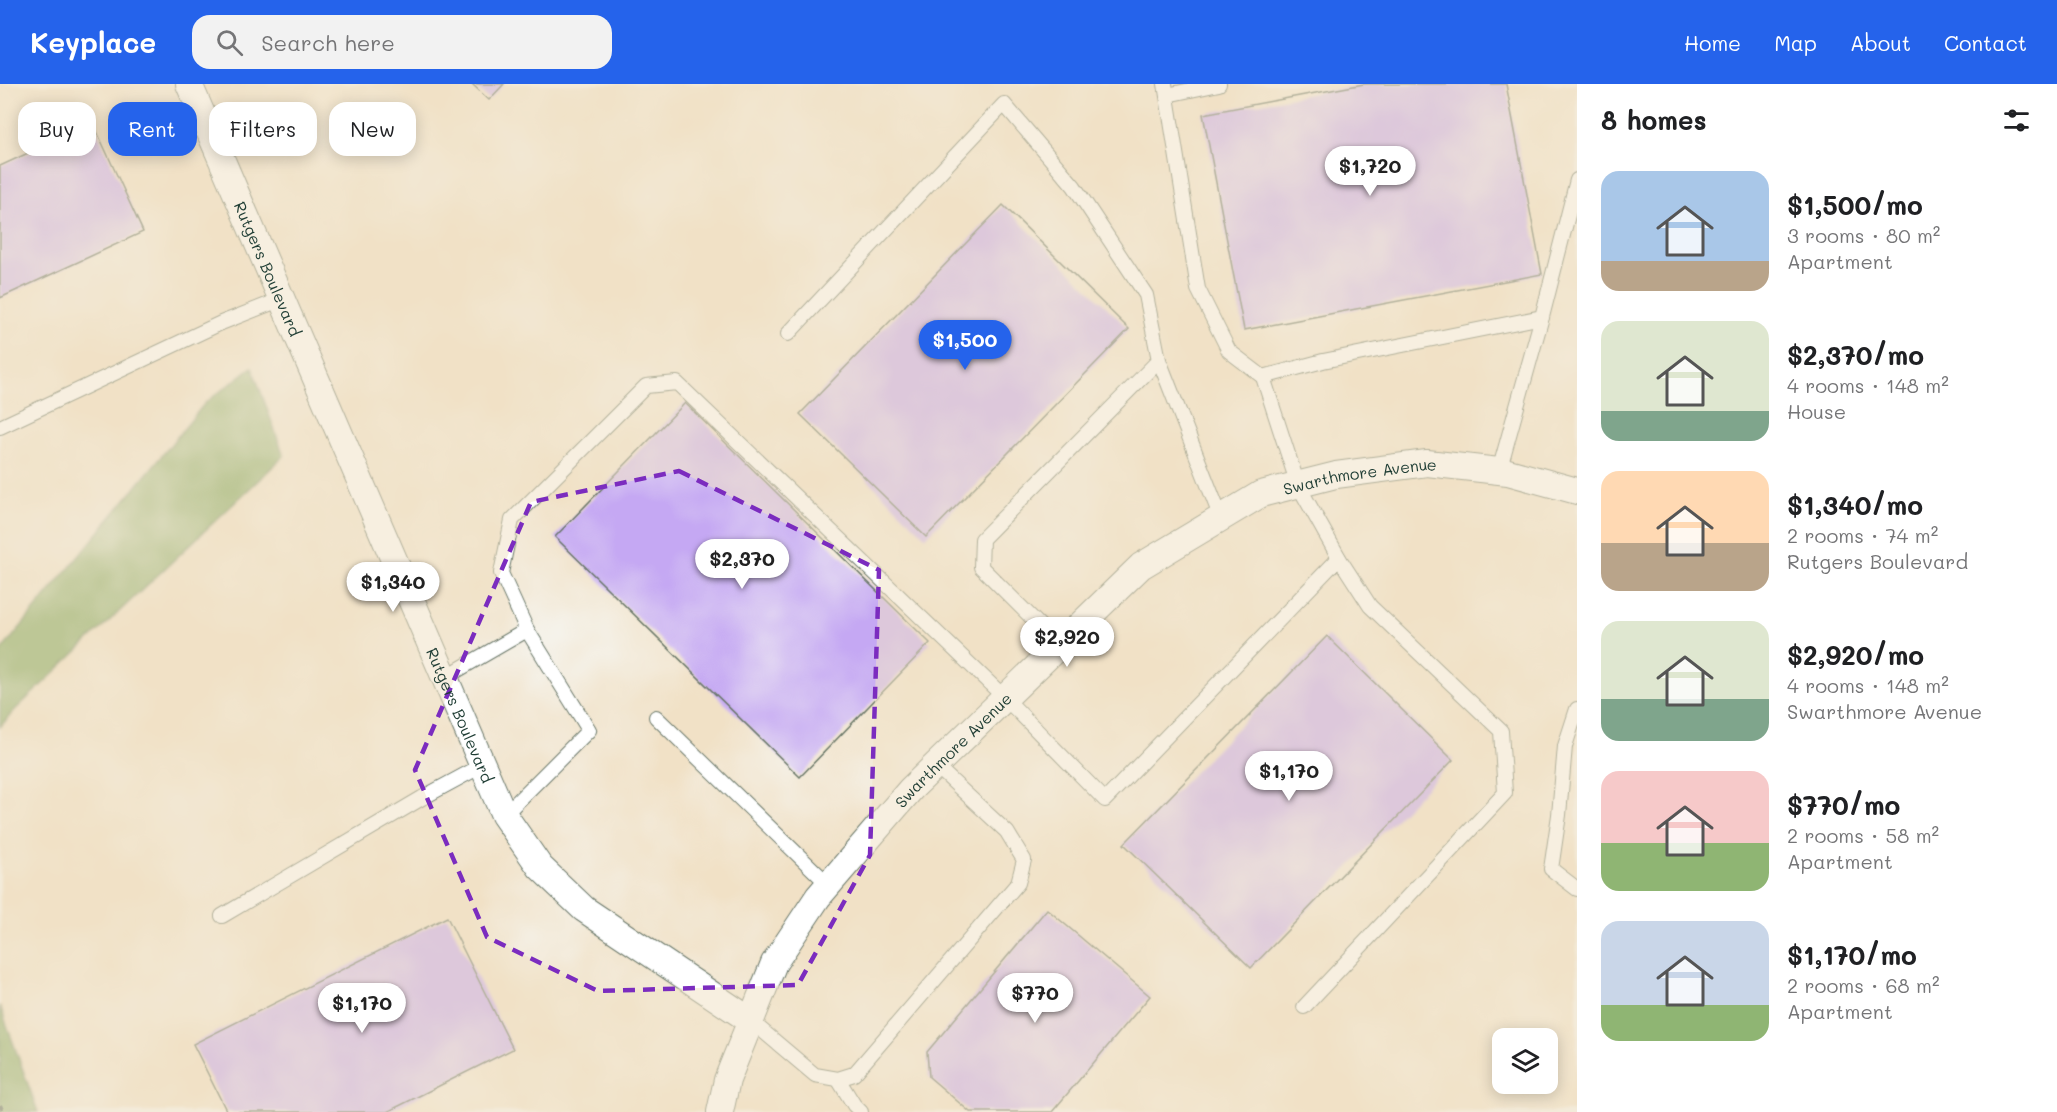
<!DOCTYPE html>
<html lang="en">
<head>
<meta charset="utf-8">
<style>
  :root { --surface:#fff; --page:#f2f2f2; --text:#202124; --muted:#757577; --accent:#2563eb }
  body { margin:0; font-family:Mali,sans-serif; background:var(--page); color:var(--text); height:100vh; display:flex; flex-direction:column; font-size:22px; white-space:nowrap }
  * { box-sizing:border-box; margin:0 }
  p { font-size:20px; color:var(--muted) }
  .icon { flex:none; width:33px; height:33px; fill:none; stroke:currentColor; stroke-width:2; stroke-linecap:round; stroke-linejoin:round }
  .map { position:relative; flex:1; overflow:hidden }
  .details { display:flex; flex-direction:column; background:var(--surface); width:480px }
  .details>* { flex:none }
  .top-card { position:absolute; left:18px; top:18px; width:570px; height:54px; display:flex; gap:12px }
  .fabs { position:absolute; left:1492px; top:944px; display:grid; gap:12px }
  .fabs a { display:grid; place-items:center; width:66px; height:66px; border-radius:12px; background:var(--surface); box-shadow:0 3px 15px #0003; font-size:30px }
  .price { position:absolute; translate:-50% -51px; padding:0 14px; border-radius:21px; background:#fff; color:#222; font-size:20px; line-height:39px; filter:drop-shadow(0 2px 3px #0008) }
  .price::after { content:''; position:absolute; left:50%; top:36px; width:18px; height:14px; margin-left:-9px; background:inherit; clip-path:polygon(0 0,100% 0,50% 100%) }
  .price.selected { background:var(--accent); color:#fff }
  ul { padding:0; list-style:none }
  li { display:flex; align-items:center; gap:18px; height:150px; padding:0 24px }
  li span { display:grid; place-items:center; flex:none; width:168px; height:120px; border-radius:18px; color:#555 }
  li>.icon { margin-inline-start:auto }
  span .icon { width:72px; height:72px; fill:#fffc; stroke-width:1 }
  li b { font-size:26px }
  h2 { display:flex; justify-content:space-between; align-items:center; height:72px; padding:0 24px; font-size:26px }
  .chip { padding:0 21px; border-radius:18px; background:var(--surface); box-shadow:0 3px 15px #0003; font-size:21px; line-height:54px }
  .chip.selected { background:var(--accent); color:#fff }
  header { display:flex; align-items:center; gap:36px; box-sizing:border-box; height:84px; padding:0 30px; background:var(--accent); color:#fff }
  header strong { font-size:28px }
  nav { display:flex; gap:33px; margin-inline-start:auto; font-size:21px }
  .search { width:420px; height:54px; background:var(--page); display:flex; align-items:center; gap:15px; box-sizing:border-box; padding:0 21px; border-radius:18px; color:var(--muted); font-size:22px }
  main { display:flex; flex:1; min-height:0 }
  .map>svg:first-child { display:block }
  .forest { fill:#7fa65c; stroke:#4f7248; stroke-width:1.5 }
  .building { fill:#c5a8f3 }
  .lines { fill:none; stroke-linecap:round; stroke-linejoin:round }
  .lane-casing { stroke:#687667; stroke-width:16 }
  .street-casing { stroke:#687667; stroke-width:28 }
  .path { stroke:#687667; stroke-width:4; stroke-dasharray:4.5 4.5; stroke-linecap:butt }
  .lane { stroke:#fff; stroke-width:14 }
  .street { stroke:#fff; stroke-width:26 }
  .marked { fill:none; stroke:#7b2cbf; stroke-width:4.5; stroke-dasharray:12 8; stroke-linejoin:round }
  .labels { text-anchor:middle; dominant-baseline:central; stroke-width:4.5; stroke-linejoin:round; paint-order:stroke }
  .street-label { font-size:16px; fill:#1f3d34; stroke:#f6f6f2 }
</style>
</head>
<body>
<header>
<strong>Keyplace</strong>
<div class="search"><svg class="icon" aria-label="search" viewBox="0 0 24 24"><circle cx="10" cy="10" r="6"/><path d="M15 15l6 6"/></svg>Search here</div>
<nav><a>Home</a><a>Map</a><a>About</a><a>Contact</a></nav>
</header>
<main>
<div class="map">
<svg width="1577" height="1028" viewBox="0 0 1577 1028">
  <rect width="100%" height="100%" fill="#f6f6f2"/>
  <filter id="ink" filterUnits="userSpaceOnUse"><feTurbulence type="fractalNoise" baseFrequency=".0167" numOctaves="2"/><feDisplacementMap in="SourceGraphic" scale="12" xChannelSelector="R" yChannelSelector="G"/><feConvolveMatrix kernelMatrix="1 2 1 2 8 2 1 2 1" color-interpolation-filters="sRGB"/></filter>
  <filter id="wash" filterUnits="userSpaceOnUse"><feTurbulence type="fractalNoise" baseFrequency=".008" numOctaves="4" result="noise"/><feDisplacementMap in="SourceGraphic" scale="24" xChannelSelector="R" yChannelSelector="G"/><feGaussianBlur stdDeviation="1.35" result="paint"/><feColorMatrix in="noise" values="0 0 0 0 0 0 0 0 0 0 0 0 0 0 0 0 0 1.4 0 .05"/><feComposite in="paint" operator="in"/></filter>
  <g filter="url(#wash)">
    <rect width="100%" height="100%" fill="#f1e1c6"/>
    <g class="forest">
      <path d="M252 283 284 372 15 626 0 643V568L205 319Z"/>
      <path d="M0 922 38 1028H0Z"/>
    </g>
    <g id="blocks">
      <g class="building">
        <path d="M472 0H504L489 16Z"/>
        <path d="M1364 0H1506L1542 190 1244 246 1203 30Z"/>
        <path d="M93 39 143 148 0 214V82Z"/>
        <path d="M1003 121 1129 245 926 453 800 330Z"/>
        <path d="M685 319 930 559 800 693 555 453Z"/>
        <path d="M1327 552 1453 676 1251 884 1124 760Z"/>
        <path d="M1047 825 1150 912 1052 1028H970L929 993 927 968Z"/>
        <path d="M447 833 513 965 387 1028H227L193 960Z"/>
      </g>
    </g>
  </g>
  <g filter="url(#ink)">
    <use href="#blocks" fill-opacity="0" stroke="#687667" stroke-width="1.5"/>
    <g class="lines">
      <g class="lane-casing">
        <g id="lane">
          <path d="M1165 0 1198 205 1229 267 1263 293 1298 401 1339 474 1370 522 1501 647 1505 709 1304 923"/>
          <path d="M1167 11 1219 0"/>
          <path d="M788 250 1004 20 1074 102 1146 211 1159 276 1221 434"/>
          <path d="M1263 293 1323 277 1542 233 1577 96"/>
          <path d="M0 343 221 239 282 215"/>
          <path d="M1499 387 1542 233"/>
          <path d="M527 546 501 489 512 436 646 302 677 299 1005 614 1105 716 1339 474"/>
          <path d="M1059 561 981 483 982 455 1159 276"/>
          <path d="M444 594 527 546 589 646 504 731"/>
          <path d="M1577 625 1565 662 1559 731 1551 785 1577 805"/>
          <path d="M656 633 829 801"/>
          <path d="M222 832 422 714 483 681"/>
          <path d="M751 937 815 991 838 995 854 990 1018 799 1024 776 1007 748 935 681"/>
          <path d="M838 995 854 1021 861 1028"/>
        </g>
      </g>
      <g class="street-casing">
        <g id="street">
          <path id="s1" d="M189 0 504 731 540 783 584 825 751 937"/>
          <path id="s2" d="M720 1028 727 996 774 879 818 813 911 705 1141 482 1261 410 1336 391 1427 379 1508 388 1577 407"/>
        </g>
      </g>
      <path class="path" d="M0 1021 3 1028"/>
      <use href="#lane" class="lane"/>
      <use href="#street" class="street"/>
    </g>
  </g>
  <path d="M0 0H1577V1028H0ZM679 387 879 486 870 771 798 901 598 907 487 853 415 686 531 418Z" fill="#f1e1c6" fill-opacity=".55" fill-rule="evenodd"/>
  <path class="marked" d="M679 387 879 486 870 771 798 901 598 907 487 853 415 686 531 418Z"/>
  <g class="labels">
    <g class="street-label">
      <text stroke="none"><textPath href="#s1" startOffset="201">Rutgers Boulevard</textPath></text>
      <text stroke="none"><textPath href="#s2" startOffset="942">Swarthmore Avenue</textPath></text>
      <text stroke="none"><textPath href="#s1" startOffset="687">Rutgers Boulevard</textPath></text>
      <text stroke="none"><textPath href="#s2" startOffset="438">Swarthmore Avenue</textPath></text>
    </g>
  </g>
</svg>
<div class="fabs">
<a><svg class="icon" aria-label="layers" viewBox="0 0 24 24"><path d="M12 4l9 5-9 5-9-5zM3 14l9 5 9-5"/></svg></a>
</div>
<b class="price" style="left:1370px;top:113px">$1,720</b>
<b class="price selected" style="left:965px;top:287px">$1,500</b>
<b class="price" style="left:742px;top:506px">$2,370</b>
<b class="price" style="left:393px;top:529px">$1,340</b>
<b class="price" style="left:1067px;top:584px">$2,920</b>
<b class="price" style="left:1289px;top:718px">$1,170</b>
<b class="price" style="left:1035px;top:940px">$770</b>
<b class="price" style="left:362px;top:950px">$1,170</b>
<div class="top-card">
<a class="chip">Buy</a>
<a class="chip selected">Rent</a>
<a class="chip">Filters</a>
<a class="chip">New</a>
</div>
</div>
<section class="details">
<h2>8 homes<svg class="icon" aria-label="filters" viewBox="0 0 24 24"><path d="M4 7h16M4 17h16"/><circle cx="9" cy="7" r="2"/><circle cx="15" cy="17" r="2"/></svg></h2>
<ul>
<li><span style="background:linear-gradient(#a9c7e8 75%,#b9a48a 0)"><svg class="icon" aria-label="home" viewBox="0 0 24 24"><path d="M3 11l9-7 9 7M6 9v11h12V9"/></svg></span><div><b>$1,500/mo</b><p>3 rooms · 80 m²</p><p>Apartment</p></div></li>
<li><span style="background:linear-gradient(#dfe7d0 75%,#7fa58c 0)"><svg class="icon" aria-label="home" viewBox="0 0 24 24"><path d="M3 11l9-7 9 7M6 9v11h12V9"/></svg></span><div><b>$2,370/mo</b><p>4 rooms · 148 m²</p><p>House</p></div></li>
<li><span style="background:linear-gradient(#ffd9b3 60%,#b9a48a 0)"><svg class="icon" aria-label="home" viewBox="0 0 24 24"><path d="M3 11l9-7 9 7M6 9v11h12V9"/></svg></span><div><b>$1,340/mo</b><p>2 rooms · 74 m²</p><p>Rutgers Boulevard</p></div></li>
<li><span style="background:linear-gradient(#dfe7d0 65%,#7fa58c 0)"><svg class="icon" aria-label="home" viewBox="0 0 24 24"><path d="M3 11l9-7 9 7M6 9v11h12V9"/></svg></span><div><b>$2,920/mo</b><p>4 rooms · 148 m²</p><p>Swarthmore Avenue</p></div></li>
<li><span style="background:linear-gradient(#f6c9c9 60%,#8fb573 0)"><svg class="icon" aria-label="home" viewBox="0 0 24 24"><path d="M3 11l9-7 9 7M6 9v11h12V9"/></svg></span><div><b>$770/mo</b><p>2 rooms · 58 m²</p><p>Apartment</p></div></li>
<li><span style="background:linear-gradient(#c9d6e8 70%,#8fb573 0)"><svg class="icon" aria-label="home" viewBox="0 0 24 24"><path d="M3 11l9-7 9 7M6 9v11h12V9"/></svg></span><div><b>$1,170/mo</b><p>2 rooms · 68 m²</p><p>Apartment</p></div></li>
</ul>
</section>
</main>
</body>
</html>
